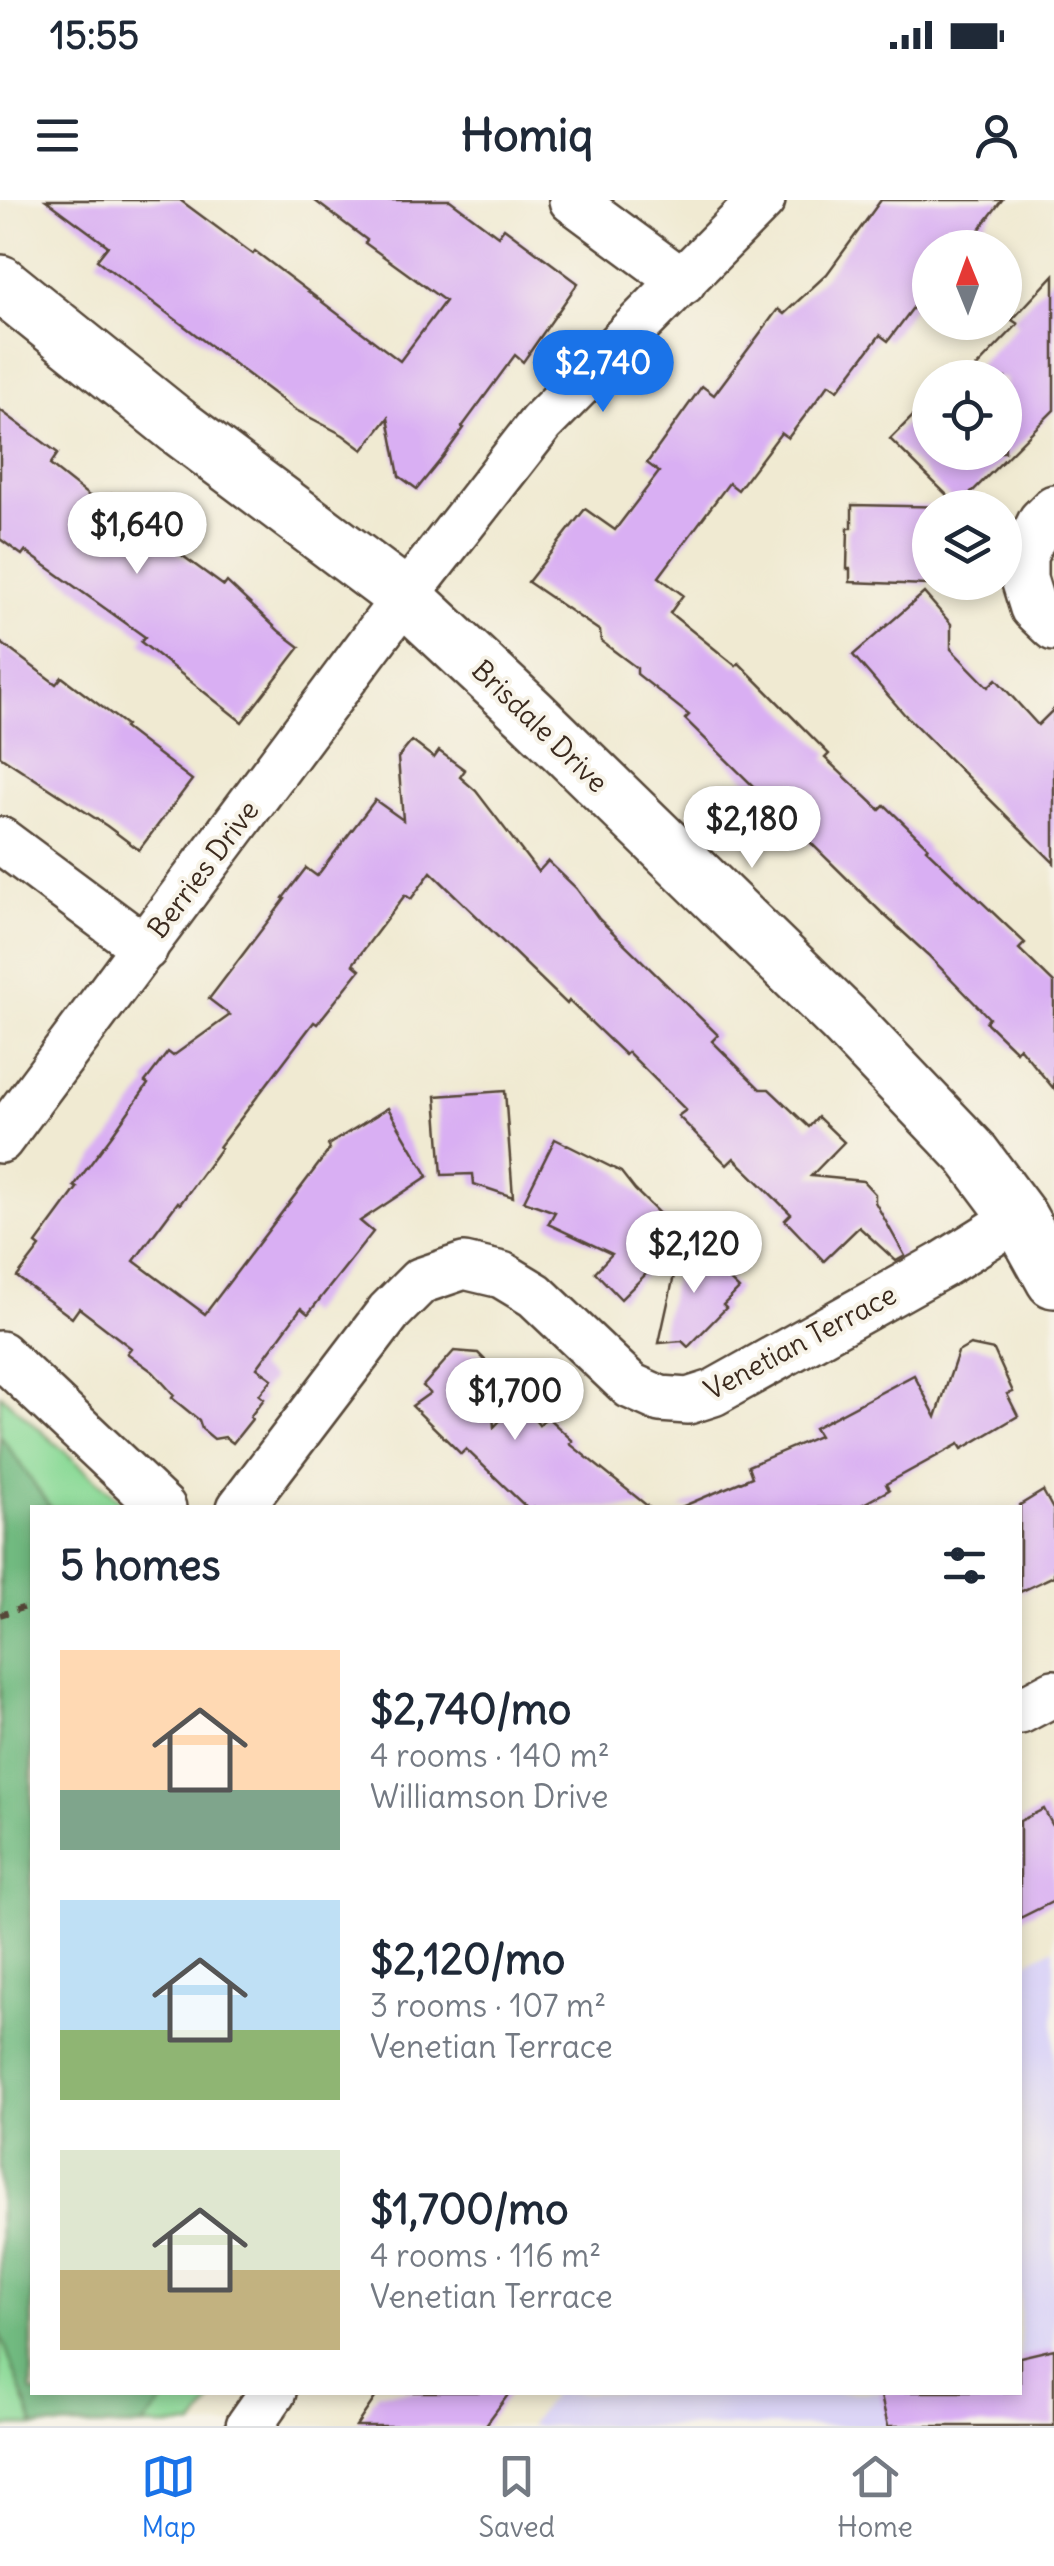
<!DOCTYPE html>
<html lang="en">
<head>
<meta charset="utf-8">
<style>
  :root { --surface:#fff; --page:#f6f6f7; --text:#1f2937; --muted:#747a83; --line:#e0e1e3; --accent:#1a73e8 }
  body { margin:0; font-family:Delius,sans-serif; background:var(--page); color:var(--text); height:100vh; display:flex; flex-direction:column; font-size:38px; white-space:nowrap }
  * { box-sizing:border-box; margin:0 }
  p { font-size:32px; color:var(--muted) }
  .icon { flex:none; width:55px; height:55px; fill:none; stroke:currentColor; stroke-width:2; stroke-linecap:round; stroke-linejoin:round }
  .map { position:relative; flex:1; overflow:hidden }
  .side { position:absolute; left:30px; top:1305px; width:992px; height:890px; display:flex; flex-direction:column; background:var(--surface); border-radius:0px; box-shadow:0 5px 15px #0003 }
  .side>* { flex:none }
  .needle { width:65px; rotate:359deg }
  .controls { position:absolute; left:912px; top:30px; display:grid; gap:20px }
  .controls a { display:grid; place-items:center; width:110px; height:110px; border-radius:50%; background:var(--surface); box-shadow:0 5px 15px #0003; font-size:50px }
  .price { position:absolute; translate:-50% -85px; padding:0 22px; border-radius:35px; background:#fff; color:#222; font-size:32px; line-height:65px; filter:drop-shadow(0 2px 5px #0008) }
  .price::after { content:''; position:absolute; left:50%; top:60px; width:30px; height:22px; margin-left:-15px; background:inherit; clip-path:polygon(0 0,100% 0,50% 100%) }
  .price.selected { background:var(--accent); color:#fff }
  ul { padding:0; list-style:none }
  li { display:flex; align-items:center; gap:30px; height:250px; padding:0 30px }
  li span { display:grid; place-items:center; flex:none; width:280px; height:200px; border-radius:0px; color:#555 }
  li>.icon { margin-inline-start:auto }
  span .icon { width:120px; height:120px; fill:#fffc; stroke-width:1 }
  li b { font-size:42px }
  h2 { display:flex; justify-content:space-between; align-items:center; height:120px; padding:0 30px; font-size:42px }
  .status { display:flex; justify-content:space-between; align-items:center; height:70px; padding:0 50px; background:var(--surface); direction:ltr }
  .status svg { height:28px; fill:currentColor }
  header { display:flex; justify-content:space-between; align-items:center; height:130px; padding:0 30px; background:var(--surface); font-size:45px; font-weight:700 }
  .menu { display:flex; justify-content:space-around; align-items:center; height:140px; border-top:2px solid var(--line); background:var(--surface); font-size:28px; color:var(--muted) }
  .menu a { display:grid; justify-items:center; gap:5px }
  .menu .selected { color:var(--accent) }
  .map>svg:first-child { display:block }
  .built { fill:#dcd5f6 }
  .green { fill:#8cda98; stroke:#64825b; stroke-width:2.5 }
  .forest { fill:#71ba80; stroke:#56724f; stroke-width:2.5 }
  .building { fill:#d9aff3 }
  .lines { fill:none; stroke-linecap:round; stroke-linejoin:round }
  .minor-casing { stroke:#564739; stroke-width:50 }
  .tertiary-casing { stroke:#564739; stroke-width:60 }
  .path { stroke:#564739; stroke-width:6; stroke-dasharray:8 8; stroke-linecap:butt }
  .minor { stroke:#fff; stroke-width:45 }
  .tertiary { stroke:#fff; stroke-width:55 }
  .labels { text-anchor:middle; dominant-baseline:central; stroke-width:8; stroke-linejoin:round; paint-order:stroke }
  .street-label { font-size:28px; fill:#3b2a1e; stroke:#f7f3e8 }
</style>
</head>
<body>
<div class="status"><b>15:55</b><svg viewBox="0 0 49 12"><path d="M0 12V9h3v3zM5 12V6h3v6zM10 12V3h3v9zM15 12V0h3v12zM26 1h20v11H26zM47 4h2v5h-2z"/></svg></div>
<header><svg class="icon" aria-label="menu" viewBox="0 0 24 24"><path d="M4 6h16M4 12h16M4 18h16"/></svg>Homiq<svg class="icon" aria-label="person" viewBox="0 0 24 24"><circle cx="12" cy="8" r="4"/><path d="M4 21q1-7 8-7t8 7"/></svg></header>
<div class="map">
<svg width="1054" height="2226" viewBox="0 0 1054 2226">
  <rect width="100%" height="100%" fill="#f7f3e8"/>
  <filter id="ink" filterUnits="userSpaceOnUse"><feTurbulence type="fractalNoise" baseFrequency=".01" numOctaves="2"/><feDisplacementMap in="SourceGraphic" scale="20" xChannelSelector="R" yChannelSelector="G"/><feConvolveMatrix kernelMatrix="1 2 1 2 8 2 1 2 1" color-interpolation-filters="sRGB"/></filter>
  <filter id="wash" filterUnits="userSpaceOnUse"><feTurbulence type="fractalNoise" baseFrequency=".0048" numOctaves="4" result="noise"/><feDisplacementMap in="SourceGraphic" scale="40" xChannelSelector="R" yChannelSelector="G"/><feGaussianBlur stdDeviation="2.25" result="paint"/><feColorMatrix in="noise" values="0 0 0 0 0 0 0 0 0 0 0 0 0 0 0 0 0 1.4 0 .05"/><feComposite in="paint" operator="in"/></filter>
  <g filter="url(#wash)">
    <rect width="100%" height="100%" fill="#f0ead2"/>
    <path class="built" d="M1054 1748V2226H529L554 2193 1020 2192V1766Z"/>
    <path class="green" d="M0 1194 127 1307 32 1308V2192L218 2193 194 2226H0Z"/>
    <path class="forest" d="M0 1235 50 1307 32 1308V2192L171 2193 143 2226H34L0 2132Z"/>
    <g id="blocks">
      <g class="building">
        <path d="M46 0H180L253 54 255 51 400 161 445 101 365 43 367 40 314 0H450L498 36 504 28 578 83 523 162 515 155 462 227 464 228 443 257 417 289 399 276 388 218 363 250 343 235 294 209 97 60 108 46Z"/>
        <path d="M881 0H1002L966 47 930 48V85L888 141 880 135 838 190 829 184 788 238 781 233 738 290 729 283 659 377 683 395 670 413 736 466 739 463 829 554 825 558 880 610 885 605 928 647 926 649 1025 743 1019 749 1054 783V889L1019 847 1016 851 986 822 989 818 928 755 881 712 685 519 689 515 637 474V468L601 441 600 431 528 382 585 309 615 330 659 272 647 263 702 186 714 195 778 109 784 114 827 74Z"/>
        <path d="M1054 75V210L958 306 890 239 930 199V252H1005V178H966L1018 124 1012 120Z"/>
        <path d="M0 210 58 253 50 265 103 307 112 294 142 316 138 320 161 340 224 386 227 382 279 431 300 447 242 522 141 442 145 437 25 351 22 355 0 339Z"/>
        <path d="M852 305 957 307 930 308 927 385 850 382V369H847L848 328H852Z"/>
        <path d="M924 393 951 424V449L988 487 996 479 1038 525 1054 509V663L905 515 853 455Z"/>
        <path d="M0 442 56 484 62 477 126 525 124 528 192 580 139 650 107 626 0 556Z"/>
        <path d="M412 541 434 558 439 551 465 570 460 577 476 591 538 672 548 661 576 688 599 719 718 835 712 841 760 889H769L809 927 818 917 844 942 811 976 863 981 875 994V1002L905 1056 896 1061 859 1027 824 1061 785 1020 791 1014 734 958 727 965 678 916 686 910 628 852 625 855 569 801 567 804 431 672 411 699 405 695 353 764 360 770 317 824 314 822 219 947 221 948 180 1004 178 1002 134 1061 205 1114 330 949 328 945 388 908 428 976 360 1021 373 1032 308 1114 301 1108 257 1168 272 1179 259 1195 264 1199 250 1217 252 1219 233 1243 225 1237 214 1239 202 1229 199 1220 172 1198 174 1195 153 1172 127 1153 131 1148 79 1108 72 1118 17 1077 40 1047 36 1044 77 988 74 986 112 935 148 884 145 882 168 852 173 856 230 815 209 799 285 699 283 698 306 668 317 676 375 600 403 620 398 558Z"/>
        <path d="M505 891 513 997 474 984 473 974 442 975 436 896Z"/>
        <path d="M555 939 621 972 635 990 683 1037 621 1099 595 1072 612 1054 548 1024 555 1012 524 1001Z"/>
        <path d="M683 1035 739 1089 723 1105 726 1108 688 1147 682 1141 659 1143Z"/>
        <path d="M970 1145 994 1150 1013 1192 1007 1194 1018 1216 962 1249 959 1244 886 1284 889 1290 856 1308H679L752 1277 748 1266 819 1236 814 1228 914 1175 936 1217 958 1152Z"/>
        <path d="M454 1151 478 1153 488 1163 494 1227 520 1200 539 1225 547 1217 573 1241 570 1244 650 1308H527L466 1249 461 1254 412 1206 430 1193 423 1186Z"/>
        <path d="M1043 1291 1054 1311V1376L1020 1392V1305Z"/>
        <path d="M1044 1609 1054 1628V1701L1020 1718V1621Z"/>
        <path d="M1054 2149V2226H888L880 2192H1020V2157Z"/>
        <path d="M379 2192H510L485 2226H356Z"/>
      </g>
    </g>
  </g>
  <g filter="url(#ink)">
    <use href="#blocks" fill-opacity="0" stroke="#564739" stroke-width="2.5"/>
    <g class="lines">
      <g class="minor-casing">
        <g id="minor">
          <path d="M572 0 683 82"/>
          <path d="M1054 308 1041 321 1024 356V379L1033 408 1054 428"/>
          <path d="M0 640 145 748"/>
          <path d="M0 940 405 397 541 223 762 0"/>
          <path d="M0 1154 163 1308"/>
          <path d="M240 1308 389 1112 420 1081 464 1066 502 1075 535 1095 631 1186 660 1199 688 1201 713 1193 944 1064 1019 1017"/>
          <path d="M1020 1511 1054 1493"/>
          <path d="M249 2226 273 2192"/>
        </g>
      </g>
      <g class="tertiary-casing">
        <path id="tertiary" d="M0 83 180 228 405 397 530 514 843 819 971 953 1019 1017 1054 1080"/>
      </g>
      <path class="path" d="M0 1415 32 1405"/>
      <use href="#minor" class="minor"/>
      <use href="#tertiary" class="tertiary"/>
    </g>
  </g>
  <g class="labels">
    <g class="street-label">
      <text transform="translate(540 526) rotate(44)">Brisdale Drive</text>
      <text transform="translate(203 669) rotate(-53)">Berries Drive</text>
      <text transform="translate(800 1142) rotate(-28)">Venetian Terrace</text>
    </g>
  </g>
</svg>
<div class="controls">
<a><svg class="needle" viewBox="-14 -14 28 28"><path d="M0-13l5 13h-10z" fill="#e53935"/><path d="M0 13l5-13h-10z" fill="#747a83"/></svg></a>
<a><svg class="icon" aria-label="locate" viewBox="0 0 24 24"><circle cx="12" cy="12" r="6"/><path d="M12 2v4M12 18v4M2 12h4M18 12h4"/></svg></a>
<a><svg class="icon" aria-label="layers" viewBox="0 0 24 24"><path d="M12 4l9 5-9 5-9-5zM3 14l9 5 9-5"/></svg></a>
</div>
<b class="price selected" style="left:603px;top:215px">$2,740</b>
<b class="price" style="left:137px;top:377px">$1,640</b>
<b class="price" style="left:752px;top:671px">$2,180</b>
<b class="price" style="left:694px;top:1096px">$2,120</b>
<b class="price" style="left:515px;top:1243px">$1,700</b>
<section class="side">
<h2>5 homes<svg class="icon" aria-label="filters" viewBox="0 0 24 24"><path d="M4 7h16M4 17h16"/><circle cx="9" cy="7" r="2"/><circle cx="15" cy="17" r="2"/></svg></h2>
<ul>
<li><span style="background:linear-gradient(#ffd9b3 70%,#7fa58c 0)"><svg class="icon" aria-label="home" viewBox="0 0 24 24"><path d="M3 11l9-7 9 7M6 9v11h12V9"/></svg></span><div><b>$2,740/mo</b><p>4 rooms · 140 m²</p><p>Williamson Drive</p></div></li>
<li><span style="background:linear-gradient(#bfe0f5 65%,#8fb573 0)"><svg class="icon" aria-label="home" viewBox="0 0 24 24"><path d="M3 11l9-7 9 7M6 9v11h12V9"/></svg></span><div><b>$2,120/mo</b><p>3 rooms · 107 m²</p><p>Venetian Terrace</p></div></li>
<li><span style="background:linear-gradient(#dfe7d0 60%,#c2b280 0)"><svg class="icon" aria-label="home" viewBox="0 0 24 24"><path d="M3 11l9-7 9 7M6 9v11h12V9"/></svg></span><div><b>$1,700/mo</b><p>4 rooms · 116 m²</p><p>Venetian Terrace</p></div></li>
</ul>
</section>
</div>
<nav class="menu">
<a class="selected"><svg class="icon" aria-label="map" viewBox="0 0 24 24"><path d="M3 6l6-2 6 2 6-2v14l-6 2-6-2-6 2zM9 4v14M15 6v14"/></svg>Map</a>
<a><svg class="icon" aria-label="saved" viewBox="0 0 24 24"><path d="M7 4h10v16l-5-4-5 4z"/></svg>Saved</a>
<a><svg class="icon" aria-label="home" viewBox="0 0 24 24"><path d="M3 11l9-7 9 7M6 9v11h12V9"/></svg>Home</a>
</nav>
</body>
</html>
